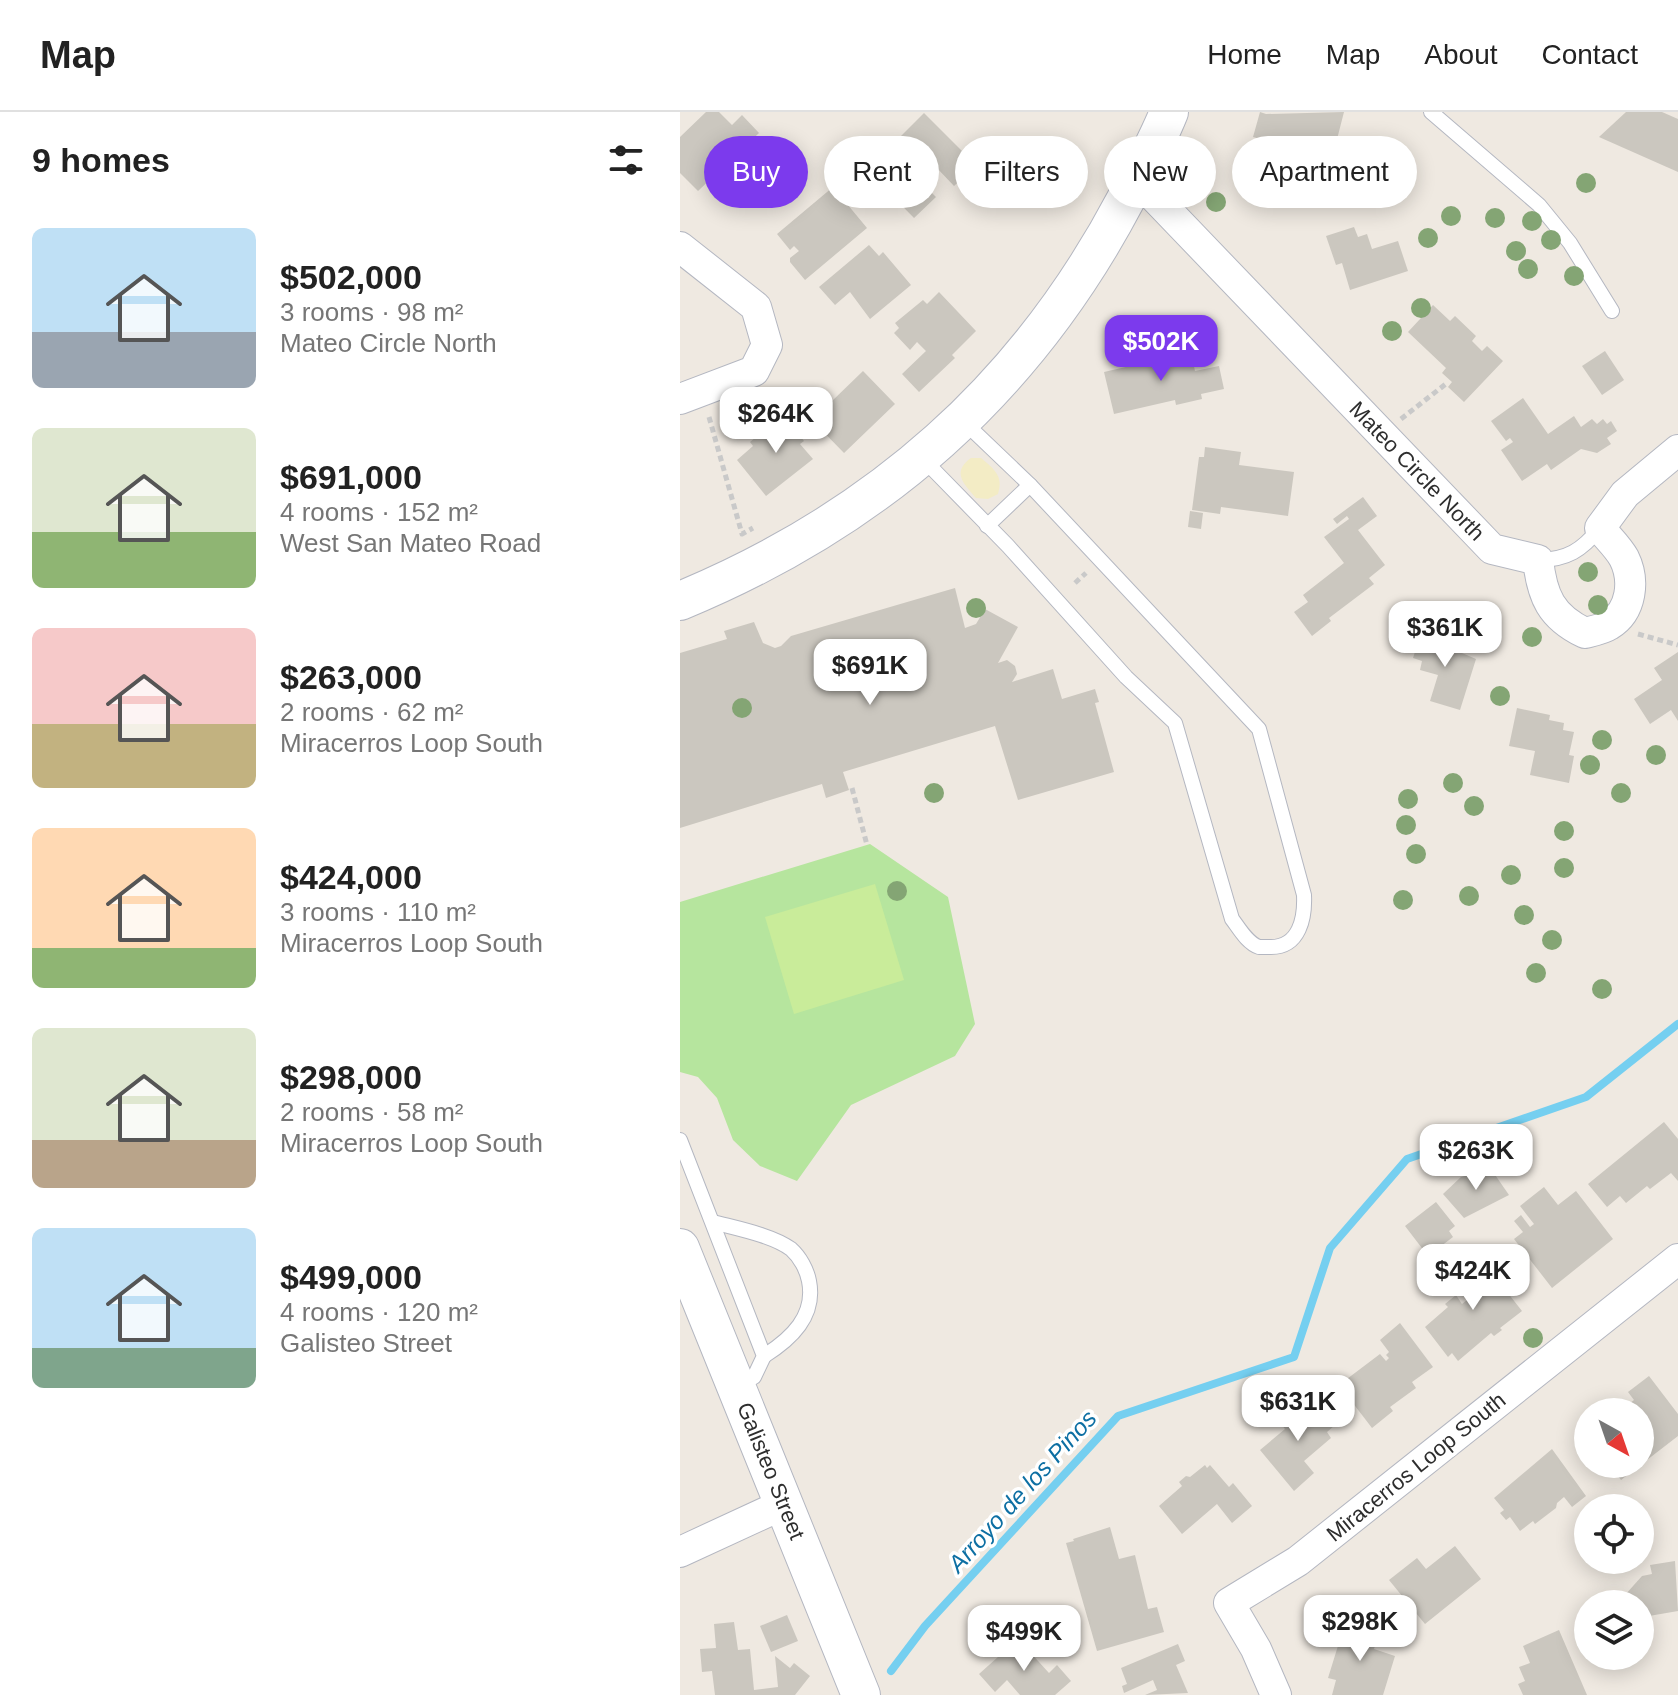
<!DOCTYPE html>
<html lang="en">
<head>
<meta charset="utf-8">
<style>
  :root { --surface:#fff; --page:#f6f6f6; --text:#222; --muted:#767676; --line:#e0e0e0; --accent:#7c3aed }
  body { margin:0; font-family:Arial,sans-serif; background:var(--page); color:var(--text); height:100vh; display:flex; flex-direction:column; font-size:30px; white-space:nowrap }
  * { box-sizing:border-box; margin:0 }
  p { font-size:26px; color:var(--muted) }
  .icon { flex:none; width:44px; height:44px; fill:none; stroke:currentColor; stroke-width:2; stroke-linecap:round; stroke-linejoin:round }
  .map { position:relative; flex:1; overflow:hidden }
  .side { display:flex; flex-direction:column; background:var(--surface); width:680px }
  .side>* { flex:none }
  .hud { position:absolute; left:24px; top:24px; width:760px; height:72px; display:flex; gap:16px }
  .needle { width:52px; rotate:140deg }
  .buttons { position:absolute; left:894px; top:1286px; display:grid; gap:16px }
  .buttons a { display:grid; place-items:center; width:80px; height:80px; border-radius:50%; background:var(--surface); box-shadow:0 4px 20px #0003; font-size:40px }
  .price { position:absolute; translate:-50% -68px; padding:0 18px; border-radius:16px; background:#fff; color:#222; font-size:26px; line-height:52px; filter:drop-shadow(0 2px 4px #0008) }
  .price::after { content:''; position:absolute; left:50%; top:48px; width:24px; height:18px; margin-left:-12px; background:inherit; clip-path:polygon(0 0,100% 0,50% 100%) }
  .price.active { background:var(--accent); color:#fff }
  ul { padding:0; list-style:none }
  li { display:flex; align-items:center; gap:24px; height:200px; padding:0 32px }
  li span { display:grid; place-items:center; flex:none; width:224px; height:160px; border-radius:12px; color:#555 }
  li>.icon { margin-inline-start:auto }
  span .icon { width:96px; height:96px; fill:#fffc; stroke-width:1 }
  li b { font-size:34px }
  h2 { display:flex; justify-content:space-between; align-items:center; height:96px; padding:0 32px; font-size:34px }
  .tag { padding:0 28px; border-radius:36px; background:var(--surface); box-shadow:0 4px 20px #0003; font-size:28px; line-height:72px }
  .tag.active { background:var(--accent); color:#fff }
  header { display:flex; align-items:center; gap:48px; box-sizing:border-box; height:112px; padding:0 40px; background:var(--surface); border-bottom:2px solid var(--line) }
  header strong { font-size:38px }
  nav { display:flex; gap:44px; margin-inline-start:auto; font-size:28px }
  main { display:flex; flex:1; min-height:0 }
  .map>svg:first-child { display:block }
  .green { fill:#b6e59e }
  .sand { fill:#f3ecc5 }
  .pitch { fill:#c9ec9a }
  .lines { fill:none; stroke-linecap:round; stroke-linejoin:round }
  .stream { stroke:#75cff0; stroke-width:8 }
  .building { fill:#cbc7bf }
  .service-casing { stroke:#b4b7c1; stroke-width:16 }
  .minor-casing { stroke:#b4b7c1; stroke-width:32 }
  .tertiary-casing { stroke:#b4b7c1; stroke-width:40 }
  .path { stroke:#c9c9c9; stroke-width:5; stroke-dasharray:6 4; stroke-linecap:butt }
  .service { stroke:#fff; stroke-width:14 }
  .minor { stroke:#fff; stroke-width:30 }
  .tertiary { stroke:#fff; stroke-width:38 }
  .tree { fill:#84a574 }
  .labels { text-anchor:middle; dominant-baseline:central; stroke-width:7; stroke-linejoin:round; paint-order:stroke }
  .street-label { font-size:22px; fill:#2e2e2e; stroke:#fff }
  .water-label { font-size:24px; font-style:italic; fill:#0d6fa3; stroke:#fff }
</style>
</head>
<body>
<header>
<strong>Map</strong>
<nav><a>Home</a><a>Map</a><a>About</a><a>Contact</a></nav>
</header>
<main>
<section class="side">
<h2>9 homes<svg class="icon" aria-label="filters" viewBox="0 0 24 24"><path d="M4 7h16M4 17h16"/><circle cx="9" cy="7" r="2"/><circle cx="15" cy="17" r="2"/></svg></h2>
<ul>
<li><span style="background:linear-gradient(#bfe0f5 65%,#9aa5b1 0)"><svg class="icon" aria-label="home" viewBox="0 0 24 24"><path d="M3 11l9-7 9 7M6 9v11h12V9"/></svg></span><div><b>$502,000</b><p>3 rooms · 98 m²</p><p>Mateo Circle North</p></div></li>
<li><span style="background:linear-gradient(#dfe7d0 65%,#8fb573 0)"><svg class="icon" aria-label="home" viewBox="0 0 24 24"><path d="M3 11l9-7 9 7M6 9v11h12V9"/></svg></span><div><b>$691,000</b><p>4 rooms · 152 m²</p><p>West San Mateo Road</p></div></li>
<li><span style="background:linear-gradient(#f6c9c9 60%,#c2b280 0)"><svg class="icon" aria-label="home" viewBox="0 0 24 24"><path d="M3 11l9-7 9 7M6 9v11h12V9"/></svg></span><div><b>$263,000</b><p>2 rooms · 62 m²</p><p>Miracerros Loop South</p></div></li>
<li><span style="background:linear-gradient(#ffd9b3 75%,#8fb573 0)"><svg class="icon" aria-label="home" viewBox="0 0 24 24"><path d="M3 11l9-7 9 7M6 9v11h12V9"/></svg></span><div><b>$424,000</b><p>3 rooms · 110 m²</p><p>Miracerros Loop South</p></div></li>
<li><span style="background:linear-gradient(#dfe7d0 70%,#b9a48a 0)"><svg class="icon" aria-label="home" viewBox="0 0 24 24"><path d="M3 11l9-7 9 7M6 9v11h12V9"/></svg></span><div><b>$298,000</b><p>2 rooms · 58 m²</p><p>Miracerros Loop South</p></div></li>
<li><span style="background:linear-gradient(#bfe0f5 75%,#7fa58c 0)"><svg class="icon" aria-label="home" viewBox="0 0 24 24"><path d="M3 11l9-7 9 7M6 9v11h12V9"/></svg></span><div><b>$499,000</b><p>4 rooms · 120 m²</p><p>Galisteo Street</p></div></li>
</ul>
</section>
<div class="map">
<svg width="998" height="1583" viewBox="0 0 998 1583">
  <rect width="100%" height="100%" fill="#efe9e1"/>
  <path class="green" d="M190 732 268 785 295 912 275 944 171 993 117 1069 80 1054 53 1028 37 986 18 965 0 960V790Z"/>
  <path class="sand" d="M291 346H301C314 357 324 364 318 382L308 387 296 386C284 372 271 360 291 346Z"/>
  <path class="pitch" d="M195 772 224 868 114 902 85 805Z"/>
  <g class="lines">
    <path class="stream" d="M211 1559 245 1514 438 1304 614 1245 650 1136 727 1047 906 985 998 912"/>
  </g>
  <g class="building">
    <path d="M26 0H39L52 13 62 3 79 21 18 79 0 61V25Z"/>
    <path d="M580 0 586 2 664 0 655 35 632 28 629 37 600 29 599 32 573 25Z"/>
    <path d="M946 0H982L998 7V60L919 25Z"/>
    <path d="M244 1 296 53 274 74 256 55 241 70 256 85 234 106 184 55 199 40 202 43Z"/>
    <path d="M153 75 187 116 125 168 110 150V146L119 139 114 134 110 138 97 122Z"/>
    <path d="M674 115 678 125 687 122 692 137 718 129 728 159 670 178 662 151 656 153 646 124Z"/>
    <path d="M189 133 199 144 203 140 231 173 190 207 170 180 155 193 139 175Z"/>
    <path d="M259 180 296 219 272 243 275 246 239 280 222 262 246 239 237 230 230 238 214 221 219 216 215 211 243 188 247 192Z"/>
    <path d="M753 193 770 209 775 204 796 224 792 229 802 239 807 234 823 249 784 290 768 275 772 270 762 261 766 256 728 220Z"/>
    <path d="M925 239 944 268 922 283 902 254Z"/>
    <path d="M511 240 515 259 539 254 544 277 521 282 522 287 496 293 495 288 434 302 424 260Z"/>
    <path d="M183 259 215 292 164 341 127 303 145 285 150 291Z"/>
    <path d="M843 286 868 322 894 304 901 315 912 307 917 312 923 307 927 312 931 309 937 319 927 326 931 332 917 341 901 337 871 358 867 352 842 369 821 338 833 330 830 326 826 329 811 309Z"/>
    <path d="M106 300 121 318 118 321 124 329 120 332 133 347 86 384 57 348 73 334 70 330Z"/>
    <path d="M525 335 561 340 559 353 614 360 608 404 541 395 540 402 512 398 519 345H524Z"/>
    <path d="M683 385 697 404 678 418 705 453 689 466 694 472 649 506 651 509 632 524 614 500 628 490 623 483 664 451 644 425 669 407 667 404 657 412 653 407Z"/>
    <path d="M510 399 523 401 521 417 508 415Z"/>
    <path d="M275 476 285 516 296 512 305 497 338 515 318 551 327 548 335 554 337 562 332 570 373 557 382 587 415 577 419 590 415 591 434 660 338 688 315 614 163 660 169 678 146 686 142 672 0 716V541L47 527 44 519 74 510 83 531 95 536 101 534 111 524Z"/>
    <path d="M742 518 770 527 768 535 796 547 780 598 750 589 758 563 740 558 742 549 733 546Z"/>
    <path d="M998 540V609L991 598 970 612 954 587 982 568 974 556Z"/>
    <path d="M837 596 870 603 869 608 884 611 883 618 894 620 889 643 894 644 889 671 850 663 855 639 829 634Z"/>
    <path d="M984 1010 998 1027V1069L991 1061 970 1077 967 1074 946 1091 940 1084 927 1095 908 1072Z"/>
    <path d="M811 1057 829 1083 784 1106 763 1082 781 1065Z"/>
    <path d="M864 1075 878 1093 896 1079 933 1127 872 1176 834 1127 843 1120 834 1109 841 1103 850 1115 854 1112 840 1094Z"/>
    <path d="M756 1090 775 1114 769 1119 773 1125 748 1144 725 1114Z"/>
    <path d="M798 1143 842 1199 820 1216 822 1218 814 1224 811 1221 778 1249 772 1241 768 1245 745 1215 768 1195 765 1192 776 1183 782 1192 792 1184 776 1163 784 1157 783 1155Z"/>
    <path d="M720 1211 753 1255 732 1270 736 1276 710 1295 713 1299 692 1316 659 1273 700 1242 706 1249 709 1246 706 1243 709 1240 700 1228Z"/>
    <path d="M969 1264 998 1302V1324L941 1368 929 1352H960V1300H939L954 1288 948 1280Z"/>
    <path d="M612 1292 622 1303 636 1292 654 1314 647 1320 651 1326 624 1349 634 1361 614 1379 580 1338 605 1317 596 1306Z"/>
    <path d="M872 1337 906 1384 892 1395 884 1385 877 1391 876 1396 855 1412 853 1409 840 1419 830 1405 826 1408 820 1401 824 1398 814 1386Z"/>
    <path d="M525 1353 527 1356 530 1353 549 1375 553 1371 572 1394 552 1411 537 1392 502 1422 479 1394 502 1374 499 1370 506 1364 510 1365Z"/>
    <path d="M430 1415 439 1447 455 1443 468 1497 477 1495 484 1520 417 1539 386 1431 394 1429 393 1427Z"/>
    <path d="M775 1434 801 1467 745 1512 709 1468 737 1446 746 1457Z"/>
    <path d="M995 1449 998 1499 969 1504 960 1514V1492H944L949 1486 945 1483 962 1464 972 1462 970 1453Z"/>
    <path d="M107 1503 118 1529 91 1540 80 1514Z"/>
    <path d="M666 1508 700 1518 694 1537 715 1544 703 1583H652L656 1568 648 1566Z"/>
    <path d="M54 1510 58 1538 70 1537 74 1578 98 1575 95 1544 110 1556 114 1551 130 1564 115 1583H35L32 1559 22 1560 20 1537 36 1536 34 1512Z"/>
    <path d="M879 1518 907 1583H843L838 1572 845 1569 839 1555 850 1551 843 1534Z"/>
    <path d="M338 1527 369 1561 377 1553 391 1569 375 1583H340L327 1568 315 1580 299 1562Z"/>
    <path d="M498 1532 505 1549 496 1553 508 1581 465 1583 477 1578 473 1568 444 1581 442 1574 447 1572 441 1556Z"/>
  </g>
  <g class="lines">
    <g class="service-casing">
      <g id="service">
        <path d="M751 0 859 93 890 131 932 199"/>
        <path d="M242 346 328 434 446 565 495 611 552 807C559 816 567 831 579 835 580 835 590 835 591 835 620 835 625 805 624 783L579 617 350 373 282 308"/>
        <path d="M307 414 350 373"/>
        <path d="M858 448C887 448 902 438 920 416"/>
        <path d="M0 1028 84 1244 74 1265 58 1272"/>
        <path d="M33 1110C55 1116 92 1123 111 1137 120 1145 127 1158 129 1169 136 1204 111 1227 84 1244"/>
      </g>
    </g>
    <g class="minor-casing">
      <g id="minor">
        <path d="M457 67 812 437 858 448C862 484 871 505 905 521 913 519 923 517 929 513 952 499 955 468 944 446 938 435 927 425 920 416L945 382 998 338"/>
        <path d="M0 135 76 195 87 233 74 259 0 287"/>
        <path d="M0 1440 104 1392"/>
        <path d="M596 1583 576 1537 549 1491 618 1449 998 1147"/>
      </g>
    </g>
    <g class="tertiary-casing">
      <g id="tertiary">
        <path d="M0 489C198 407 346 277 446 87 461 59 477 30 489 0"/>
        <path d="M0 1136 181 1583"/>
      </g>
    </g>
    <g class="path">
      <path d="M29 305 62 422 73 416"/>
      <path d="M721 307 767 271"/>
      <path d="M395 471 406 461"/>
      <path d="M958 522 998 533"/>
      <path d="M172 676 187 733"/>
    </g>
    <use href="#service" class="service"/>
    <use href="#minor" class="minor"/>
    <use href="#tertiary" class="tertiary"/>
  </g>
  <g class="tree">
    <circle cx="906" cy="71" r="10"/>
    <circle cx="536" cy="90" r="10"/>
    <circle cx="771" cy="104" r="10"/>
    <circle cx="815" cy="106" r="10"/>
    <circle cx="852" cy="109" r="10"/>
    <circle cx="748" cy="126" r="10"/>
    <circle cx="871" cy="128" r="10"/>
    <circle cx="836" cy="139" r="10"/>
    <circle cx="848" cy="157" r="10"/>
    <circle cx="894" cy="164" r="10"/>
    <circle cx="741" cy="196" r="10"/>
    <circle cx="712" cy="219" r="10"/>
    <circle cx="908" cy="460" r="10"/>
    <circle cx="918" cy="493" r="10"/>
    <circle cx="296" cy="496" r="10"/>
    <circle cx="852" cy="525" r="10"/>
    <circle cx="820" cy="584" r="10"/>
    <circle cx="62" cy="596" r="10"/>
    <circle cx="922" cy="628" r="10"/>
    <circle cx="976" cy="643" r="10"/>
    <circle cx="910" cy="653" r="10"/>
    <circle cx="773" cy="671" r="10"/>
    <circle cx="254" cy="681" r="10"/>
    <circle cx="941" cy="681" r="10"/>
    <circle cx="728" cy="687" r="10"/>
    <circle cx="794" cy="694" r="10"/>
    <circle cx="726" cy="713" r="10"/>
    <circle cx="884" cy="719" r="10"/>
    <circle cx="736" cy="742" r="10"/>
    <circle cx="884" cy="756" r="10"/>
    <circle cx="831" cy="763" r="10"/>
    <circle cx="217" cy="779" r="10"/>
    <circle cx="789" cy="784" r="10"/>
    <circle cx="723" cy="788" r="10"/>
    <circle cx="844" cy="803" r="10"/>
    <circle cx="872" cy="828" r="10"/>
    <circle cx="856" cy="861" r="10"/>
    <circle cx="922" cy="877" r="10"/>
    <circle cx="853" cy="1226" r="10"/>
  </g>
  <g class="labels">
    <g class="street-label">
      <text transform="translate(737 359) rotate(46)">Mateo Circle North</text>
      <text transform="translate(736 1355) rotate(-39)">Miracerros Loop South</text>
      <text transform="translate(91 1359) rotate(68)">Galisteo Street</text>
    </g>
    <g class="water-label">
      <text transform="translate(342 1379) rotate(-48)">Arroyo de los Pinos</text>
    </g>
  </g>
</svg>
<div class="buttons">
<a><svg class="needle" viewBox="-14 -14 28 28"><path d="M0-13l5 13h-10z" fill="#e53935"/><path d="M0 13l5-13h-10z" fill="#767676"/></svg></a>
<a><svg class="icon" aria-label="locate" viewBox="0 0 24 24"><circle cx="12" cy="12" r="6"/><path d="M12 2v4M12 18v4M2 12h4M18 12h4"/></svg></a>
<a><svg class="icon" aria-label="layers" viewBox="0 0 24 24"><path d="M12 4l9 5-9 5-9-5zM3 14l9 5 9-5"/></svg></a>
</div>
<b class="price active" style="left:481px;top:271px">$502K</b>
<b class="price" style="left:96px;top:343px">$264K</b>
<b class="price" style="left:765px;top:557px">$361K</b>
<b class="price" style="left:190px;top:595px">$691K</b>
<b class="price" style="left:796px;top:1080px">$263K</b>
<b class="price" style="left:793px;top:1200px">$424K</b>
<b class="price" style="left:618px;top:1331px">$631K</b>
<b class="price" style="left:680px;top:1551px">$298K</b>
<b class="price" style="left:344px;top:1561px">$499K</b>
<div class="hud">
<a class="tag active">Buy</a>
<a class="tag">Rent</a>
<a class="tag">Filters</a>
<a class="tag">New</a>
<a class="tag">Apartment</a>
</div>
</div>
</main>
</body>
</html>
